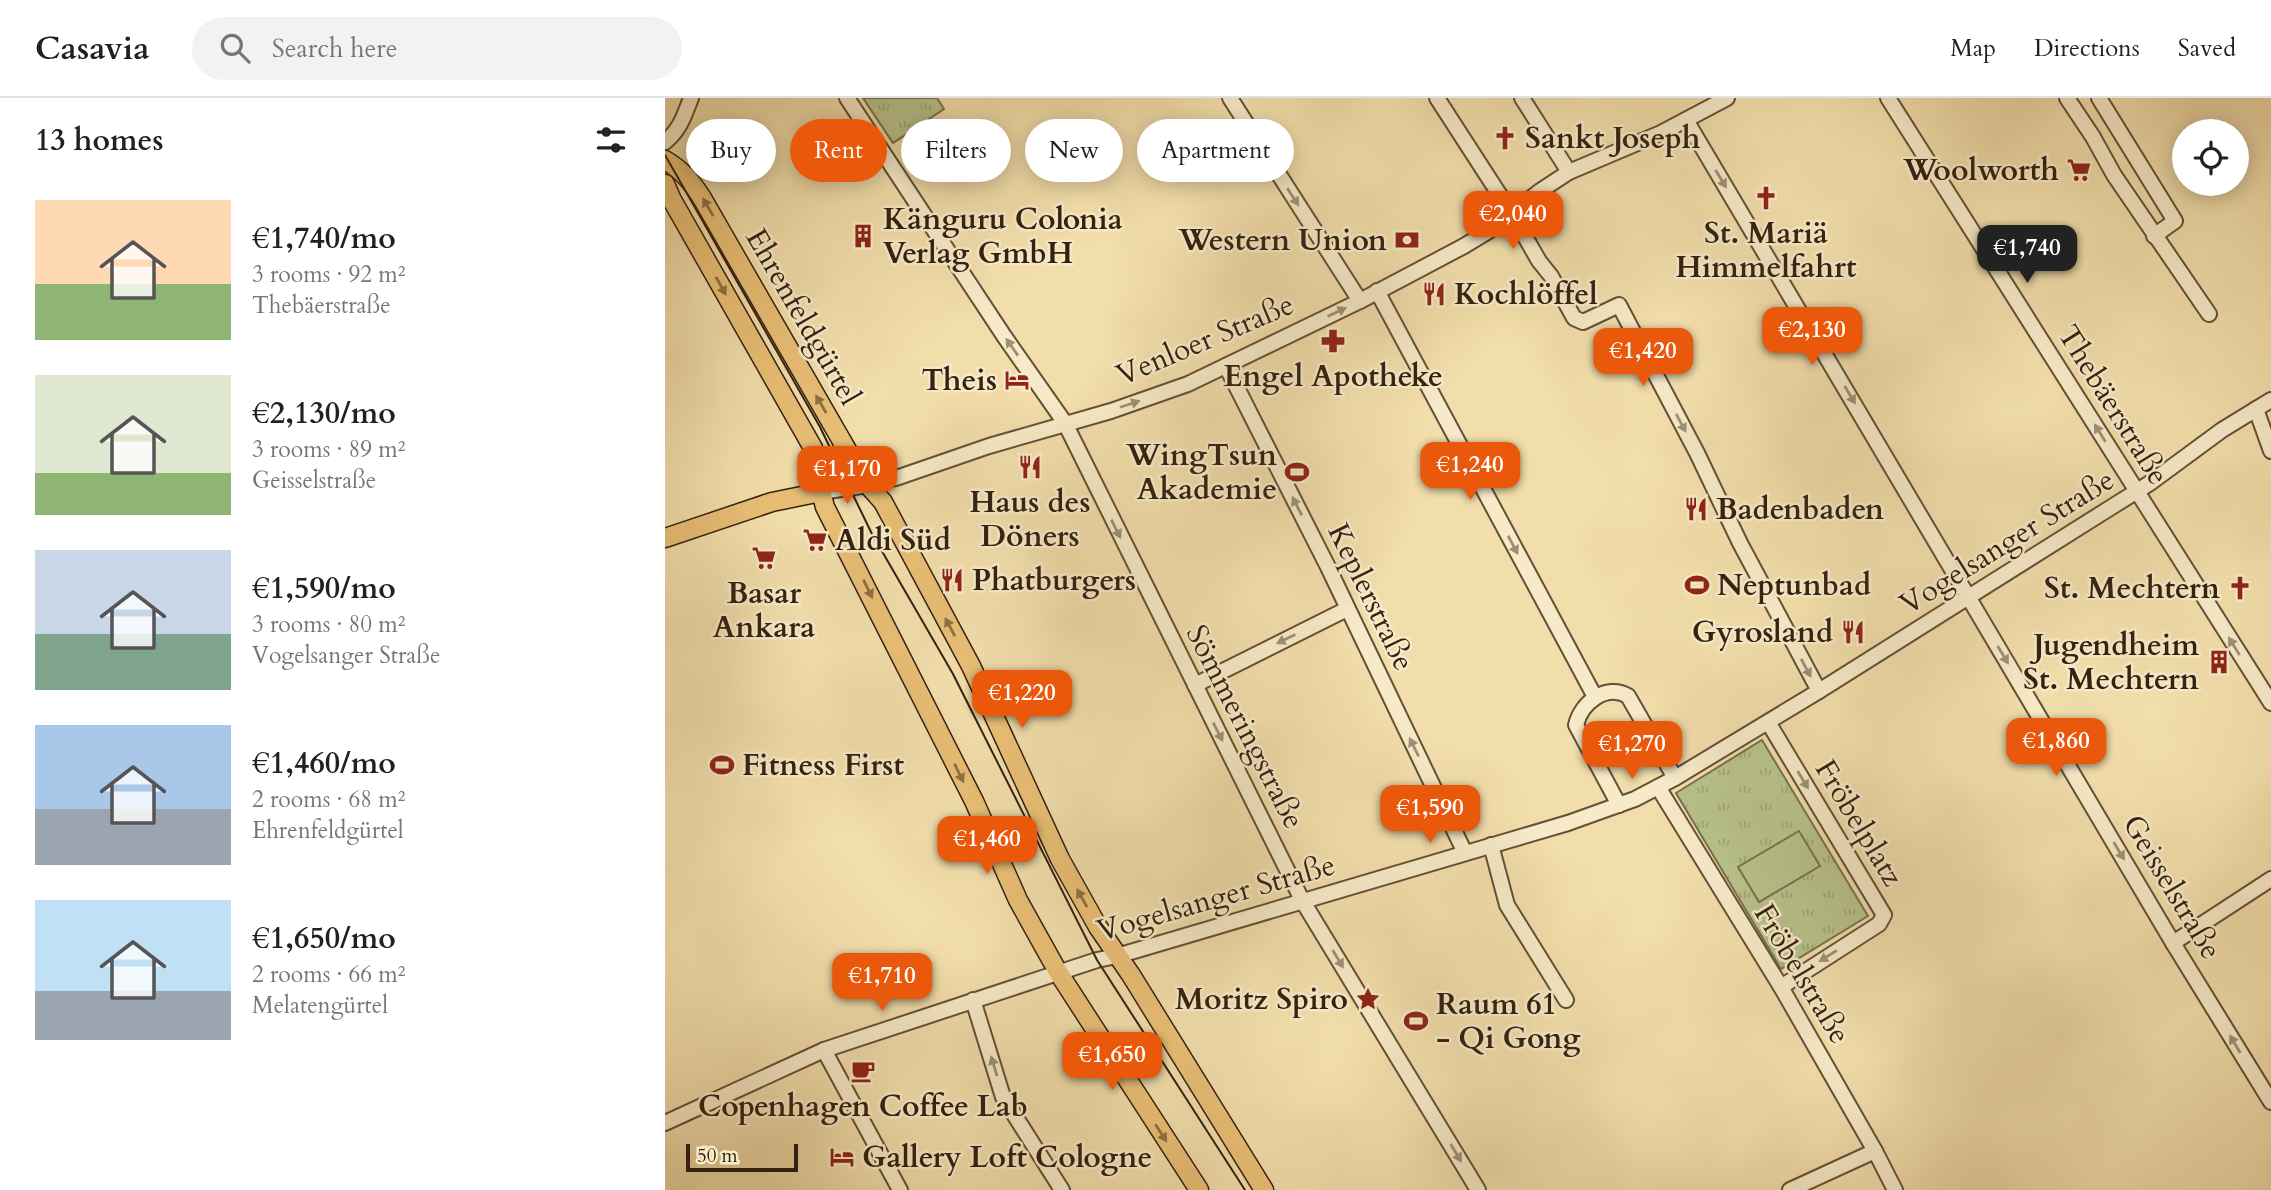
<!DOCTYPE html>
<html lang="en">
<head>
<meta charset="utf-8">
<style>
  :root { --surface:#fff; --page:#f2f2f2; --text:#202124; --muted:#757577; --line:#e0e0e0; --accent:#ea580c }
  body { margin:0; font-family:Cardo,serif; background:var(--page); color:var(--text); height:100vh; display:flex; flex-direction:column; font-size:26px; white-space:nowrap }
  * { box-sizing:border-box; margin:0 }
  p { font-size:23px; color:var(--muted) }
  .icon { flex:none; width:38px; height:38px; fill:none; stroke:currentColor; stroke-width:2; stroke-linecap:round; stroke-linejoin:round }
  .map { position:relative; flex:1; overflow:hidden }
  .drawer { display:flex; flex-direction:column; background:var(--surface); width:665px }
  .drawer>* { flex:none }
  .top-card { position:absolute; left:21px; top:21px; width:665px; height:63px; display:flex; gap:14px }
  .tools { position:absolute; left:1507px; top:21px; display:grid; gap:14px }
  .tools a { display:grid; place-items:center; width:77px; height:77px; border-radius:50%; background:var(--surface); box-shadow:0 4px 18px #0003; font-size:35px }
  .scale { position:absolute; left:21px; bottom:18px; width:112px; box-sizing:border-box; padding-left:7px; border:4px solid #342110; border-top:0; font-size:19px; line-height:24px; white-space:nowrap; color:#342110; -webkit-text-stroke:5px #f7eac8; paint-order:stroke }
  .price { position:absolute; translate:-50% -60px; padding:0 16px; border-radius:14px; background:var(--accent); color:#fff; font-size:23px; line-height:46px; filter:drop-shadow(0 2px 4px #0008) }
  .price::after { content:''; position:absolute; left:50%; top:42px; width:21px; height:16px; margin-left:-10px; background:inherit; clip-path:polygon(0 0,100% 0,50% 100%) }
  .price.selected { background:#222; color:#fff }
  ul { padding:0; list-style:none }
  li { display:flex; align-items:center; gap:21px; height:175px; padding:0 35px }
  li span { display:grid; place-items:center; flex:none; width:196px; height:140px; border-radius:0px; color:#555 }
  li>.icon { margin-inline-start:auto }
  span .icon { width:84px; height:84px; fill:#fffc; stroke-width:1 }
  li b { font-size:30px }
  h2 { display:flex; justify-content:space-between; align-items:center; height:84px; padding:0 35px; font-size:30px }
  .pill { padding:0 24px; border-radius:32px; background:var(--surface); box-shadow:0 4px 18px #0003; font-size:24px; line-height:63px }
  .pill.selected { background:var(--accent); color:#fff }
  header { display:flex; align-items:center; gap:42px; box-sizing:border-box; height:98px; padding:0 35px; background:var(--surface); border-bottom:2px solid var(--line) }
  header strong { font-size:33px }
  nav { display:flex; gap:38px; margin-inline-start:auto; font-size:24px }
  .search { width:490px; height:63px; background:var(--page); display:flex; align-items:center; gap:18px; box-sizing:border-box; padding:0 24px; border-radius:38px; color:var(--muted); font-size:26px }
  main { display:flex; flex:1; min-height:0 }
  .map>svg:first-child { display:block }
  .grass { fill:url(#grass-tufts); stroke:#76724e; stroke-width:2; fill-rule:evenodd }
  .pitch { fill:#b8c28b; stroke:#76724e; stroke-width:2 }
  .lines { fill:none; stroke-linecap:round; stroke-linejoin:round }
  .minor-casing { stroke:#645037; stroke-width:18 }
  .major-casing { stroke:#342110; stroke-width:21 }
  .minor { stroke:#f7eac8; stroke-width:14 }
  .major { stroke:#e9bf76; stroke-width:18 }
  .tram { stroke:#342110; stroke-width:2 }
  .oneway { fill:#9f9075 }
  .oneway2 { fill:#8e7043 }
  .labels { text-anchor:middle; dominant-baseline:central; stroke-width:5; stroke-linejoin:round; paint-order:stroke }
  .poi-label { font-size:30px; font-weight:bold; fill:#342110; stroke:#f7eac8; text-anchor:start }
  .street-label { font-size:30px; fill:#342110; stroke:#f7eac8 }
</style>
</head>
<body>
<header>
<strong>Casavia</strong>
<div class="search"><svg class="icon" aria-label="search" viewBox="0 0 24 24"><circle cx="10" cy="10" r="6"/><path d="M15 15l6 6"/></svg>Search here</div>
<nav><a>Map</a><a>Directions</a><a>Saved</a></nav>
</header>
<main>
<section class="drawer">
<h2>13 homes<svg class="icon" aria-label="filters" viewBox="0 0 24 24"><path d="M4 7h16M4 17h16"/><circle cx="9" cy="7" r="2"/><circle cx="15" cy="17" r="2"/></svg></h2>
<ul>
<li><span style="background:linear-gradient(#ffd9b3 60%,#8fb573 0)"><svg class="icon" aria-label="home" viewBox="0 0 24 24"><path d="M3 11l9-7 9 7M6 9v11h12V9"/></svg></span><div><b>€1,740/mo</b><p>3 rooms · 92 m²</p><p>Thebäerstraße</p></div></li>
<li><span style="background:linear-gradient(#dfe7d0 70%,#8fb573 0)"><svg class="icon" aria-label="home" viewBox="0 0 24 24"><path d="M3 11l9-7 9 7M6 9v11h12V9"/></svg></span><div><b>€2,130/mo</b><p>3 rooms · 89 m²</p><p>Geisselstraße</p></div></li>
<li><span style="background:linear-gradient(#c9d6e8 60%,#7fa58c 0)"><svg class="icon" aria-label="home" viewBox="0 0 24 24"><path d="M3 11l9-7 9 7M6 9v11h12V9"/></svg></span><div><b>€1,590/mo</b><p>3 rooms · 80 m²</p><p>Vogelsanger Straße</p></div></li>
<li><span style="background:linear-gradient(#a9c7e8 60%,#9aa5b1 0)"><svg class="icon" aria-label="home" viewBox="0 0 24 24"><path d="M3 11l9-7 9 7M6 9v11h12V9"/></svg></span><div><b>€1,460/mo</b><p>2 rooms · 68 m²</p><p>Ehrenfeldgürtel</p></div></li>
<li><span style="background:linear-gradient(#bfe0f5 65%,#9aa5b1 0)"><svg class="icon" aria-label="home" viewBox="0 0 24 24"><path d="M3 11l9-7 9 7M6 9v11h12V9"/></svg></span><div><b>€1,650/mo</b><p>2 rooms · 66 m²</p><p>Melatengürtel</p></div></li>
</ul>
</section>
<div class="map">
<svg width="1606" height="1092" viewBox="0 0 1606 1092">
  <defs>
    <pattern id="grass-tufts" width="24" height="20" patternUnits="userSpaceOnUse" patternTransform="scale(1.75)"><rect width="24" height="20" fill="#b8c28b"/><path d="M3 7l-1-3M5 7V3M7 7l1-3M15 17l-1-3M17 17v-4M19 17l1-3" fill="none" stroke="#9fa677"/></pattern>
  </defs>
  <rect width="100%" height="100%" fill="#f2deab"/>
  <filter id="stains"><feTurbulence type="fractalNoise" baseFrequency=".00286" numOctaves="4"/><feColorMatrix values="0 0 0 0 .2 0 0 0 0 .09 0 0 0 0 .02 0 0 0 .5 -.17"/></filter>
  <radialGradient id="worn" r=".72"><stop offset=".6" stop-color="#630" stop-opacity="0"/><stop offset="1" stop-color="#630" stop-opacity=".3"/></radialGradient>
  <g class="grass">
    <path d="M198 0H272L279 11 228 45Z"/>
    <path d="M1097 642 1203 818 1116 871 1011 695ZM1134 734 1154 768 1094 804 1074 769Z"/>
  </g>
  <path class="pitch" d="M1134 733 1155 768 1094 804 1073 769Z"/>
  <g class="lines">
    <g class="minor-casing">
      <g id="minor">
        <path d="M182 0 339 238 400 325 637 802 813 1092"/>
        <path d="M565 0 695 203"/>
        <path d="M772 0 847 116 874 163 886 178 909 220 918 224 954 207 1032 355 1075 445 1154 593"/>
        <path d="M857 0 904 74"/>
        <path d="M1223 0 1606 605"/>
        <path d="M1402 0 1428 39 1449 77 1544 216"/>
        <path d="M1434 0 1510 123 1489 138"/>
        <path d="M1021 22 1508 845 1606 1004"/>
        <path d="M0 44C15 32 19 18 26 0"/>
        <path d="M712 193 930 599"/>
        <path d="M561 268 663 469 800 755"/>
        <path d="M1591 311 1606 353"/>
        <path d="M156 394 203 387 234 379 324 348 446 313 523 286 695 203 799 148 827 131 875 93 904 74 996 35 1062 0"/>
        <path d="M530 587 682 511"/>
        <path d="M1103 624 1219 817 1214 826 1116 889"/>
        <path d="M993 689 1116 889 1210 1053 1230 1092"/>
        <path d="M954 707 911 627C916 605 941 585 963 598L1010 680"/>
        <path d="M826 747 842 807 901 902"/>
        <path d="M1508 845 1606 781"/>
        <path d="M308 902 338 999 397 1092"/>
        <path d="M159 952 235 1092"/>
        <path d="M0 1025 159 952 432 862 452 858 903 725 970 701 1010 680 1154 593 1445 410 1485 385 1557 332 1606 302"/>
        <path d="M1125 1092 1210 1053"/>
      </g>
    </g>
    <g class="major-casing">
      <g id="major">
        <path d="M0 62C17 72 26 83 37 100L193 371 203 387 218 404 306 568 395 761 433 829 466 877 599 1092"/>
        <path d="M0 86 7 102 148 350C156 369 154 389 160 409L309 703 353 802 393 874 534 1092"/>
        <path d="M0 440 107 404 156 394"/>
      </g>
    </g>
    <use href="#minor" class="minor"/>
    <use href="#major" class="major"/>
    <path class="tram" d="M0 57 155 329 207 436 288 576 432 862 580 1092"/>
  </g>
  <defs><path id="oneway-solid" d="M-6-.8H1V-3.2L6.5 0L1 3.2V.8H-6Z" transform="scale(1.75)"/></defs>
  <g class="oneway">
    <use href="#oneway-solid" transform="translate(1056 81) rotate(59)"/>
    <use href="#oneway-solid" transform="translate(628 99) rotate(57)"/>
    <use href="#oneway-solid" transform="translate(672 214) rotate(-26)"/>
    <use href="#oneway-solid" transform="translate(347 249) rotate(-125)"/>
    <use href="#oneway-solid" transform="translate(1185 297) rotate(59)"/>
    <use href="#oneway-solid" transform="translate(465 306) rotate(-18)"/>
    <use href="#oneway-solid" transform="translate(1016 325) rotate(62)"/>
    <use href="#oneway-solid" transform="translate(1435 335) rotate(-122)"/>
    <use href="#oneway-solid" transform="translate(632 408) rotate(-117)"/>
    <use href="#oneway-solid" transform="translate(451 431) rotate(63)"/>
    <use href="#oneway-solid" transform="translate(848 447) rotate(62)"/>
    <use href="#oneway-solid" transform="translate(621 541) rotate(154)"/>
    <use href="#oneway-solid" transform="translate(1569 548) rotate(-122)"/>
    <use href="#oneway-solid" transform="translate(1338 557) rotate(59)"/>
    <use href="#oneway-solid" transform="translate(1141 570) rotate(62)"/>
    <use href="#oneway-solid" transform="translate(553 634) rotate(63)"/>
    <use href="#oneway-solid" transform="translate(749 649) rotate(-116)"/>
    <use href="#oneway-solid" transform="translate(1138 682) rotate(59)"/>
    <use href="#oneway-solid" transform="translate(1454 753) rotate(59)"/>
    <use href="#oneway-solid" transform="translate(1163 858) rotate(148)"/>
    <use href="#oneway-solid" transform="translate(673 861) rotate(59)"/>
    <use href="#oneway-solid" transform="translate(1570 946) rotate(-121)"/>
    <use href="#oneway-solid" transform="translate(329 968) rotate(-107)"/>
    <use href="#oneway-solid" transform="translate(791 1055) rotate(59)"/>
  </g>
  <g class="oneway2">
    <use href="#oneway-solid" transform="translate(43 109) rotate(-120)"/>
    <use href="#oneway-solid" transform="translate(56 188) rotate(61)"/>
    <use href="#oneway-solid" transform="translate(156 306) rotate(-120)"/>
    <use href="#oneway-solid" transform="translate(203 491) rotate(64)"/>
    <use href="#oneway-solid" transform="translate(285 529) rotate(-118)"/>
    <use href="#oneway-solid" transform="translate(294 675) rotate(64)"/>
    <use href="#oneway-solid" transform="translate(417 800) rotate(-119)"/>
    <use href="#oneway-solid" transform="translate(496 1035) rotate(57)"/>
  </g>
  <defs>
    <g id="church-bare" transform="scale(1.89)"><path d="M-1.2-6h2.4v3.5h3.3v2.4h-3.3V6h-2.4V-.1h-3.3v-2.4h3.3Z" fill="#8f2418" stroke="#f7eac8" stroke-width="2.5" paint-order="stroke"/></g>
    <g id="supermarket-bare" transform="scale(1.89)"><path d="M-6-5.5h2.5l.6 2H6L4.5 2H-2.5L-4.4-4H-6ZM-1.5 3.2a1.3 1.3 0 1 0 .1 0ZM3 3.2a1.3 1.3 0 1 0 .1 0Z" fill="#8f2418" stroke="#f7eac8" stroke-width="2.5" paint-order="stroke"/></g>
    <g id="building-bare" transform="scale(1.89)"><path d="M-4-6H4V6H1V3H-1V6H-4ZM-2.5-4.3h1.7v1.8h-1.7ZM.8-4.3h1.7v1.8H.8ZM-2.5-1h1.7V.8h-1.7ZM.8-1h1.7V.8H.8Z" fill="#8f2418" stroke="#f7eac8" stroke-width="2.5" paint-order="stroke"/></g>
    <g id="bank-bare" transform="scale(1.89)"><path d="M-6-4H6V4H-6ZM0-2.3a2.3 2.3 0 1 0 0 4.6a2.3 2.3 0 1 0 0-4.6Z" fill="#8f2418" stroke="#f7eac8" stroke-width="2.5" paint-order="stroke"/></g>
    <g id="restaurant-bare" transform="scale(1.89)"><path d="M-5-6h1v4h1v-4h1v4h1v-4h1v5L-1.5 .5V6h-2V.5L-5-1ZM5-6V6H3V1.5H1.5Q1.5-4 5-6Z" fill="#8f2418" stroke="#f7eac8" stroke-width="2.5" paint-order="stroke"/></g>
    <g id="pharmacy-bare" transform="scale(1.89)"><path d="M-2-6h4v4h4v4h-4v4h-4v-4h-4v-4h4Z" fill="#8f2418" stroke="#f7eac8" stroke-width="2.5" paint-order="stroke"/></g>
    <g id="hotel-bare" transform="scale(1.89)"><path d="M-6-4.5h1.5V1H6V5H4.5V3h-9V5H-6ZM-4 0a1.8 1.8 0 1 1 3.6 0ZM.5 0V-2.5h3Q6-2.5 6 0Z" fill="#8f2418" stroke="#f7eac8" stroke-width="2.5" paint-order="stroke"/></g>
    <g id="stadium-bare" transform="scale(1.89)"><path d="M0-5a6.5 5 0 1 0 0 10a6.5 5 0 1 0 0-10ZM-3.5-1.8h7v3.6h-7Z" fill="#8f2418" stroke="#f7eac8" stroke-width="2.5" paint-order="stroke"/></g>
    <g id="sight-bare" transform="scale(1.89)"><path d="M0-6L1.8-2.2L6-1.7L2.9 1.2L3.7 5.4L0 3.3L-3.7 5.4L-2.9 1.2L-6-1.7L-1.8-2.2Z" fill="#8f2418" stroke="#f7eac8" stroke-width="2.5" paint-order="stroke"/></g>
    <g id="cafe-bare" transform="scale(1.89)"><path d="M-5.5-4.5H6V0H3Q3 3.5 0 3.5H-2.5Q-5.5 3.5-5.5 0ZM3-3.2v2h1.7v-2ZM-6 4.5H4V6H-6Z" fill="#8f2418" stroke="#f7eac8" stroke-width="2.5" paint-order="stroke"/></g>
  </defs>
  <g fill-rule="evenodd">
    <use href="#church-bare" x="840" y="40"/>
    <use href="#supermarket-bare" x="1414" y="72"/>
    <use href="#church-bare" x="1101" y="100"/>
    <use href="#building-bare" x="198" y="138"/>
    <use href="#bank-bare" x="742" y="142"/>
    <use href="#restaurant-bare" x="769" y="196"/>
    <use href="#pharmacy-bare" x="668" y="243"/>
    <use href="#hotel-bare" x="352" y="282"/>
    <use href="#restaurant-bare" x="365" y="369"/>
    <use href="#stadium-bare" x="632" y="374"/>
    <use href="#restaurant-bare" x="1031" y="411"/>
    <use href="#supermarket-bare" x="150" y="442"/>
    <use href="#supermarket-bare" x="99" y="460"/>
    <use href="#restaurant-bare" x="287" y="482"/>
    <use href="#stadium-bare" x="1032" y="487"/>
    <use href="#church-bare" x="1575" y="490"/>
    <use href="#restaurant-bare" x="1188" y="534"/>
    <use href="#building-bare" x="1554" y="564"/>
    <use href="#stadium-bare" x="57" y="667"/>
    <use href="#sight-bare" x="703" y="901"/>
    <use href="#stadium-bare" x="751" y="923"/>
    <use href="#cafe-bare" x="198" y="973"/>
    <use href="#hotel-bare" x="177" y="1059"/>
  </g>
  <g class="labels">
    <g class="poi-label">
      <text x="860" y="40">Sankt Joseph</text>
      <text x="1394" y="72" text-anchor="end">Woolworth</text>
      <text x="218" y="121">Känguru Colonia<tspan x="218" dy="34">Verlag GmbH</tspan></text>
      <text x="1101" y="135" text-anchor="middle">St. Mariä<tspan x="1101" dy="34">Himmelfahrt</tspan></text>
      <text x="722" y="142" text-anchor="end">Western Union</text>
      <text x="789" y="196">Kochlöffel</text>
      <text x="668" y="278" text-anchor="middle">Engel Apotheke</text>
      <text x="332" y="282" text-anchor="end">Theis</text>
      <text x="612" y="357" text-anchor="end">WingTsun<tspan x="612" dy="34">Akademie</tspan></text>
      <text x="365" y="404" text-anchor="middle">Haus des<tspan x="365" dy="34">Döners</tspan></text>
      <text x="1051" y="411">Badenbaden</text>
      <text x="170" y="442">Aldi Süd</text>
      <text x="307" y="482">Phatburgers</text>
      <text x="1052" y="487">Neptunbad</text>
      <text x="1555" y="490" text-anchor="end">St. Mechtern</text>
      <text x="99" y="495" text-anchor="middle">Basar<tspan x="99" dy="34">Ankara</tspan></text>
      <text x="1168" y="534" text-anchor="end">Gyrosland</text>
      <text x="1534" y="547" text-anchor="end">Jugendheim<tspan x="1534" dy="34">St. Mechtern</tspan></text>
      <text x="77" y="667">Fitness First</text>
      <text x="683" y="901" text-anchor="end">Moritz Spiro</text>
      <text x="771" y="906">Raum 61<tspan x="771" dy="34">- Qi Gong</tspan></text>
      <text x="198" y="1008" text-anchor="middle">Copenhagen Coffee Lab</text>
      <text x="197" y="1059">Gallery Loft Cologne</text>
    </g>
    <g class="street-label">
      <text transform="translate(138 219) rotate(60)">Ehrenfeldgürtel</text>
      <text transform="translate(540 242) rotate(-23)">Venloer Straße</text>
      <text transform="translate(1448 307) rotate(58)">Thebäerstraße</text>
      <text transform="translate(1342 444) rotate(-32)">Vogelsanger Straße</text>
      <text transform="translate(706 499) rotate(64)">Keplerstraße</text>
      <text transform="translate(580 629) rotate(63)">Sömmeringstraße</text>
      <text transform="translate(1194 725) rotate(59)">Fröbelplatz</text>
      <text transform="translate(1507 789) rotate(59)">Geisselstraße</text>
      <text transform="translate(551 800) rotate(-16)">Vogelsanger Straße</text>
      <text transform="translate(1137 876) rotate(59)">Fröbelstraße</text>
    </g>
  </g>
  <rect width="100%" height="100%" filter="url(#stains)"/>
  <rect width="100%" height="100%" fill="url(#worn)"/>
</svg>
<div class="tools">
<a><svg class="icon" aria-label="locate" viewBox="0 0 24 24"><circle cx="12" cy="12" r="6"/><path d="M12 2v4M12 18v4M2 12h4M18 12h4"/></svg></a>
</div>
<div class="scale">50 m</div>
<b class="price" style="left:848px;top:153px">€2,040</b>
<b class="price selected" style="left:1362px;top:187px">€1,740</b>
<b class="price" style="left:1147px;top:269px">€2,130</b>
<b class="price" style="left:978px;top:290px">€1,420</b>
<b class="price" style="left:805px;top:404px">€1,240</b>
<b class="price" style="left:182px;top:408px">€1,170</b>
<b class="price" style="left:357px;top:632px">€1,220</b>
<b class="price" style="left:1391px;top:680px">€1,860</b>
<b class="price" style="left:967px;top:683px">€1,270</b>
<b class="price" style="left:765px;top:747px">€1,590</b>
<b class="price" style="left:322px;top:778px">€1,460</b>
<b class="price" style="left:217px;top:915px">€1,710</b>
<b class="price" style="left:447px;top:994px">€1,650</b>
<div class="top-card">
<a class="pill">Buy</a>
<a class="pill selected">Rent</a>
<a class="pill">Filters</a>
<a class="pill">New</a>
<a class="pill">Apartment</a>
</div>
</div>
</main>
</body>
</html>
